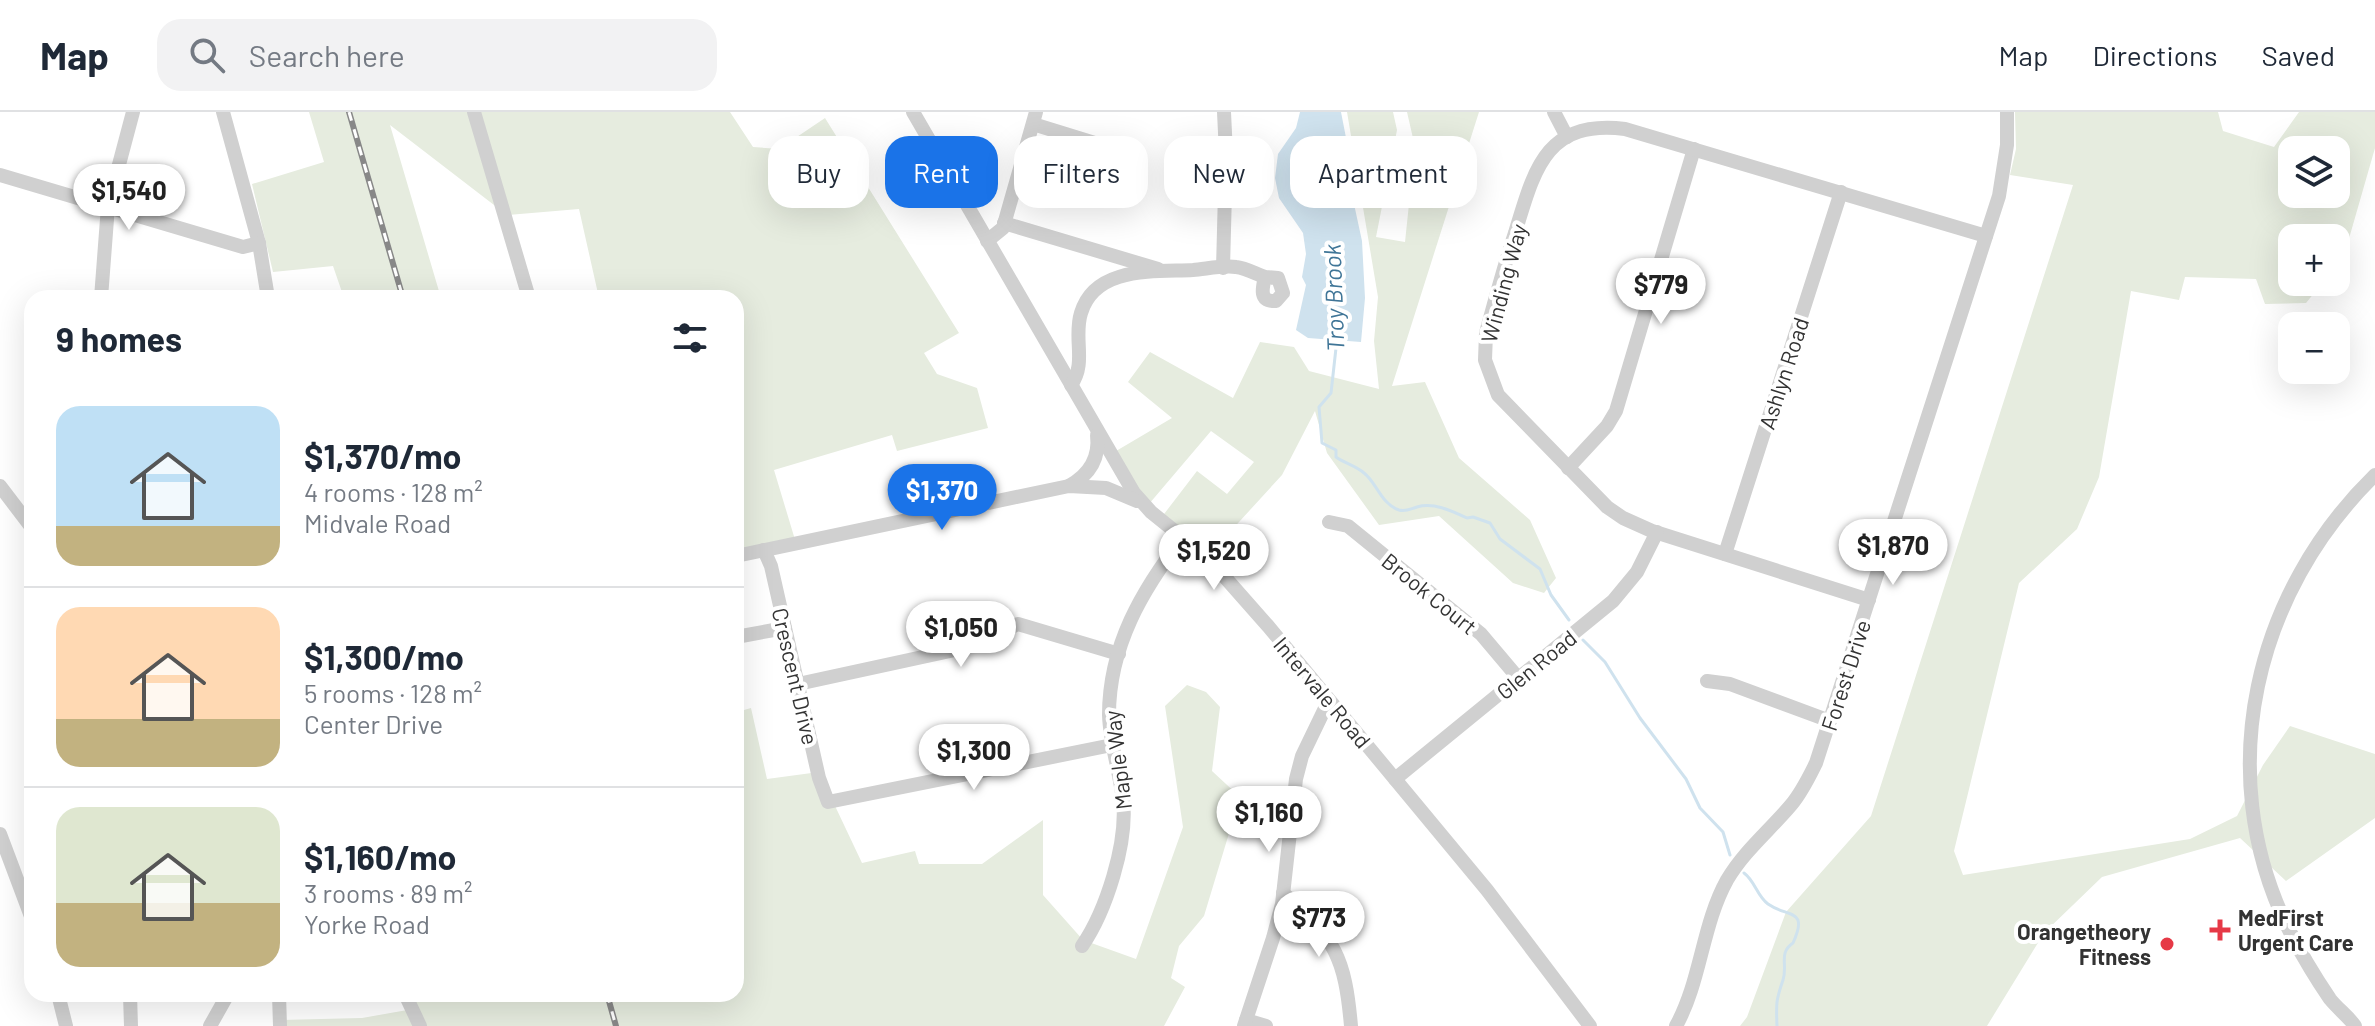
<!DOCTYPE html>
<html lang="en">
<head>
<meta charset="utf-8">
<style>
  :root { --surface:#fff; --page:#f2f2f3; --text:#1f2937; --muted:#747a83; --line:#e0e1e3; --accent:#1a73e8 }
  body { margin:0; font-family:Barlow,sans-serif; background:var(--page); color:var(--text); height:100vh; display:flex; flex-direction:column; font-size:30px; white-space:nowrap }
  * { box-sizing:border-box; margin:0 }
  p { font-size:26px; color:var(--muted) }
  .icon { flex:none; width:44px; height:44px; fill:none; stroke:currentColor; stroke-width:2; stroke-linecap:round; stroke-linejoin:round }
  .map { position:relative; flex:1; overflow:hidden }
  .panel { position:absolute; left:24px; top:178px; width:720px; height:712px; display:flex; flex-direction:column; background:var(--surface); border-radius:24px; box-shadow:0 8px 32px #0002 }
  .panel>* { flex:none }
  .guide { position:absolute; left:768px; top:24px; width:760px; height:72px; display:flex; gap:16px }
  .tools { position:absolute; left:2278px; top:24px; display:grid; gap:16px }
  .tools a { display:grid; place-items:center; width:72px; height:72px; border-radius:16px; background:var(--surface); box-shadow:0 8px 32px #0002; font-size:40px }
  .price { position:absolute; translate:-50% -68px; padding:0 18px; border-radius:28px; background:#fff; color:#222; font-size:26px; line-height:52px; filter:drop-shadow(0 2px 4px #0008) }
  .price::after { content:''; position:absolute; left:50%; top:48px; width:24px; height:18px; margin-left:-12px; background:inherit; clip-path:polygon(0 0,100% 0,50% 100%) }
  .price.selected { background:var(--accent); color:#fff }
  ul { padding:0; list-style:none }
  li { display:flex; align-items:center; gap:24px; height:200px; padding:0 32px }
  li+li { border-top:2px solid var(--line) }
  li span { display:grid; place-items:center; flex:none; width:224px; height:160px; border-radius:24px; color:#555 }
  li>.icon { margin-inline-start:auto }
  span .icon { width:96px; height:96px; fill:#fffc; stroke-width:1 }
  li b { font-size:34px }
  h2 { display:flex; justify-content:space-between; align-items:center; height:96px; padding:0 32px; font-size:34px }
  .chip { padding:0 28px; border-radius:24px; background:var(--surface); box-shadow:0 8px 32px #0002; font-size:28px; line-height:72px }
  .chip.selected { background:var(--accent); color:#fff }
  header { display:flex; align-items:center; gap:48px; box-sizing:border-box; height:112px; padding:0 40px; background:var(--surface); border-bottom:2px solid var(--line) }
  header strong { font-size:38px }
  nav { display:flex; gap:44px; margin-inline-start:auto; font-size:28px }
  .search { width:560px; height:72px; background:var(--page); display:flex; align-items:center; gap:20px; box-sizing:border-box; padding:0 28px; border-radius:24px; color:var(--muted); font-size:30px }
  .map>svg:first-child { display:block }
  .green { fill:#e6ecdf; fill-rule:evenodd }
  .water { fill:#cfe2ee }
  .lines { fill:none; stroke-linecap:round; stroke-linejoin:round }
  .stream { stroke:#cfe2ee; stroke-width:3 }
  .minor { stroke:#d0d0d0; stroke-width:14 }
  .rail-casing { stroke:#888; stroke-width:6 }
  .rail { stroke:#fff; stroke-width:3; stroke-dasharray:9; stroke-linecap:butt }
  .poi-dot { fill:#e63946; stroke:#fff; stroke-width:3 }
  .labels { text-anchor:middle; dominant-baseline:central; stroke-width:8; stroke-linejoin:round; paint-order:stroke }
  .street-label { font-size:22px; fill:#333; stroke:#fff }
  .poi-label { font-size:22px; font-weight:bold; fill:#333; stroke:#fff; text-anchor:start }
  .water-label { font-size:24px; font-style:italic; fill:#3f7597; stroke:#fff }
</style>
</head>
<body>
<header>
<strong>Map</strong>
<div class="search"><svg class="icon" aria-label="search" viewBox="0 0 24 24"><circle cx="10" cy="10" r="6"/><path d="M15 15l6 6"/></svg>Search here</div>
<nav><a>Map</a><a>Directions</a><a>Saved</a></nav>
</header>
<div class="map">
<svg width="2375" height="914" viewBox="0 0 2375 914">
  <rect width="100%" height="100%" fill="#fff"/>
  <g class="green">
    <path d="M309 0H730L753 35 779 37 825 6 959 221 924 241 937 262 977 276 988 316 897 339 892 323 774 358 796 431 736 441V186H599L579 97 507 103 390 13 441 186H344L333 154 273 160 252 72 324 50Z"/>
    <path d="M1347 0H1393L1397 18 1376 125 1405 130 1415 35 1407 0H1479L1392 274 1425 270 1459 346 1530 408 1556 466 1544 481 1513 471 1439 404 1379 413 1327 341 1315 299 1282 363 1207 445 1161 406 1197 359 1227 382 1254 350 1211 319 1149 392 1111 342 1172 306 1128 270 1150 240 1233 286 1260 230 1294 235 1309 259 1379 277 1374 229 1378 185Z"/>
    <path d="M2015 0H2218L2223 19 2274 35 2299 0H2375V36L2344 144 2336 154V126H2292V170H2323L2306 191 2265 192 2256 167 2185 165 2179 188 2131 179 2099 365 2077 417 2019 471 1954 739 1963 763 2190 727 2237 704 2263 653 2290 614 2375 642V706L2286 769 2240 726 2102 765 2044 821 1987 914H1740L1747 905 1786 800 1871 704 2073 73 2010 63 2016 37ZM2292 38H2336V82H2292Z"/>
    <path d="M1187 573 1206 580 1220 595 1212 659 1240 685 1204 804 1179 834 1171 866 1185 875 1164 914H280V908L362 906 413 897 406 882H473L476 887 503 882H736V605L737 600 751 596 767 667 819 660 862 751 915 739 919 752H982L1043 708V783L1083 828 1136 847 1183 715 1165 594Z"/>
  </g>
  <path class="water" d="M1300 0H1341L1355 72 1354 92 1362 129 1365 186 1361 230 1308 226 1296 218 1306 173 1302 165 1306 142 1303 121 1279 86 1275 66 1278 42 1296 16Z"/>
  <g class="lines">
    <g class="stream">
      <path d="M1337 227 1331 281 1319 295 1322 331 1336 338V345C1344 351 1356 354 1364 361 1377 371 1381 392 1399 398 1406 400 1410 397 1417 395 1434 390 1452 399 1467 406L1473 405 1490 411 1500 427 1540 457 1551 483 1569 508"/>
      <path d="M1583 528 1605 550 1640 606 1686 667 1700 696 1723 720 1730 743"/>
      <path d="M1744 761C1755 769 1757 784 1768 792 1788 806 1809 796 1793 831 1778 841 1788 853 1783 868 1776 888 1776 892 1777 914"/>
    </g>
    <g class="minor">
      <path d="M223 0 259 131 268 186"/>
      <path d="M474 0 529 186"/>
      <path d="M913 0 1134 381 1151 400 1208 446 1268 514 1487 778 1590 914"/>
      <path d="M1554 0 1567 25"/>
      <path d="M1033 12 1114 37"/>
      <path d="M0 63 243 135 259 131"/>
      <path d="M1004 111 1158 157"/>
      <path d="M987 129 1003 116 1036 0"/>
      <path d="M1223 156 1226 42 1224 0"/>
      <path d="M101 186 108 94 133 0"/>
      <path d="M1071 273C1087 251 1073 226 1081 201 1095 154 1154 160 1193 158 1206 157 1223 153 1236 155 1246 156 1256 162 1265 165L1278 166 1283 181 1276 189C1259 190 1262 177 1265 165"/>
      <path d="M1568 356 1607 314 1616 299 1694 37"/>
      <path d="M0 374 32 416"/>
      <path d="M1069 374C1089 363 1100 347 1097 323"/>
      <path d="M1329 410 1348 414 1481 522 1519 567"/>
      <path d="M764 438 771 454 819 666 828 690 1112 633"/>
      <path d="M1725 442 1841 80"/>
      <path d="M736 444 1069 374 1106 376 1137 389"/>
      <path d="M1869 488 1652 419 1623 406 1607 395 1498 283 1485 248 1486 221C1495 188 1504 154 1515 121 1534 59 1545 7 1625 17L1986 124"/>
      <path d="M736 525 785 516"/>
      <path d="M1707 569 1730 572 1830 609"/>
      <path d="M798 572 964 536 1018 512 1119 542"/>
      <path d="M1395 667 1613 489 1637 460 1657 420"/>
      <path d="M0 722 32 807"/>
      <path d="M1283 781C1335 826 1345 845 1351 914"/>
      <path d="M1082 834C1106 799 1128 731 1123 688 1120 660 1110 632 1109 603 1109 534 1142 478 1183 425"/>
      <path d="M58 882 66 914"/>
      <path d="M130 882 131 914"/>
      <path d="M279 882 280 914"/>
      <path d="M405 882 420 914"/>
      <path d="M1246 908 1266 914"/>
      <path d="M210 914 228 882"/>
      <path d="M1244 914 1273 826 1282 792 1296 667 1302 644 1329 588"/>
      <path d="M1676 914C1701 869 1702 813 1727 768 1744 739 1770 718 1791 693 1802 680 1809 665 1816 651L1999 84 2007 33V0"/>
      <path d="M2355 914C2348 904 2338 897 2330 887 2315 865 2299 838 2287 814 2212 659 2255 480 2375 363"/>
    </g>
    <g class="rail-casing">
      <g id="rail">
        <path d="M349 0 403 186"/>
        <path d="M607 882 616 914"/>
      </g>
    </g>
    <use href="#rail" class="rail"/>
  </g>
  <g class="poi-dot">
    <path d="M2216 806h8v8h8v8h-8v8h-8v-8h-8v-8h8z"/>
    <circle cx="2167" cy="832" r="8"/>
  </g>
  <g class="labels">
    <g class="street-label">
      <text transform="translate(1503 171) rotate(-75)">Winding Way</text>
      <text transform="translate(1783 261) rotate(-72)">Ashlyn Road</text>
      <text transform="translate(1430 481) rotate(39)">Brook Court</text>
      <text transform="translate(1536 552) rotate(-39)">Glen Road</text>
      <text transform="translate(1845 563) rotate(-72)">Forest Drive</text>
      <text transform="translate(796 564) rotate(77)">Crescent Drive</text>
      <text transform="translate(1323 580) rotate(50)">Intervale Road</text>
      <text transform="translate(1117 648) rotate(-97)">Maple Way</text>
    </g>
    <g class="poi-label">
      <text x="2238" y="805">MedFirst<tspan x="2238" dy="25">Urgent Care</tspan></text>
      <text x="2151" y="819" text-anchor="end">Orangetheory<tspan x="2151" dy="25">Fitness</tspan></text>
    </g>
    <g class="water-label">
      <text transform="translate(1333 186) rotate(-92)">Troy Brook</text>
    </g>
  </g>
</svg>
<div class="tools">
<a><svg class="icon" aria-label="layers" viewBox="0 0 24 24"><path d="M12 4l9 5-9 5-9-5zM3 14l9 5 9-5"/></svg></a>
<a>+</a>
<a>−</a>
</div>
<b class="price" style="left:129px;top:120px">$1,540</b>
<b class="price" style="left:1661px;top:214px">$779</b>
<b class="price selected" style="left:942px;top:420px">$1,370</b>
<b class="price" style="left:1893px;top:475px">$1,870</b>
<b class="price" style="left:1214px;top:480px">$1,520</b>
<b class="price" style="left:961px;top:557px">$1,050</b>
<b class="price" style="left:974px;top:680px">$1,300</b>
<b class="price" style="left:1269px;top:742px">$1,160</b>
<b class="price" style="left:1319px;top:847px">$773</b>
<div class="guide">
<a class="chip">Buy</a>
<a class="chip selected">Rent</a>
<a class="chip">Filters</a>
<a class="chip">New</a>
<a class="chip">Apartment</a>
</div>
<section class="panel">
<h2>9 homes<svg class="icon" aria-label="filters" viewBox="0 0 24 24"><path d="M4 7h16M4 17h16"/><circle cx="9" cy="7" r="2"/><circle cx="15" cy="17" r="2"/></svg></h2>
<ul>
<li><span style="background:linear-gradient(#bfe0f5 75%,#c2b280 0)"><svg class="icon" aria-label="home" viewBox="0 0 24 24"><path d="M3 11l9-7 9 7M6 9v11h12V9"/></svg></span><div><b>$1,370/mo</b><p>4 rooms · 128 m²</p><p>Midvale Road</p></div></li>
<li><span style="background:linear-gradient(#ffd9b3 70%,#c2b280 0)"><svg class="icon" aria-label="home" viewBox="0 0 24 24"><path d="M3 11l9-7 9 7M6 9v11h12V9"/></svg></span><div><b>$1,300/mo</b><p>5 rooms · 128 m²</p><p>Center Drive</p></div></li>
<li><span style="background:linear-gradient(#dfe7d0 60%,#c2b280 0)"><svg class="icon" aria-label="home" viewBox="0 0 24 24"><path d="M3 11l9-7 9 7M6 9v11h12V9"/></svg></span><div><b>$1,160/mo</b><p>3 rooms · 89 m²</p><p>Yorke Road</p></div></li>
</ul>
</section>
</div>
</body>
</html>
